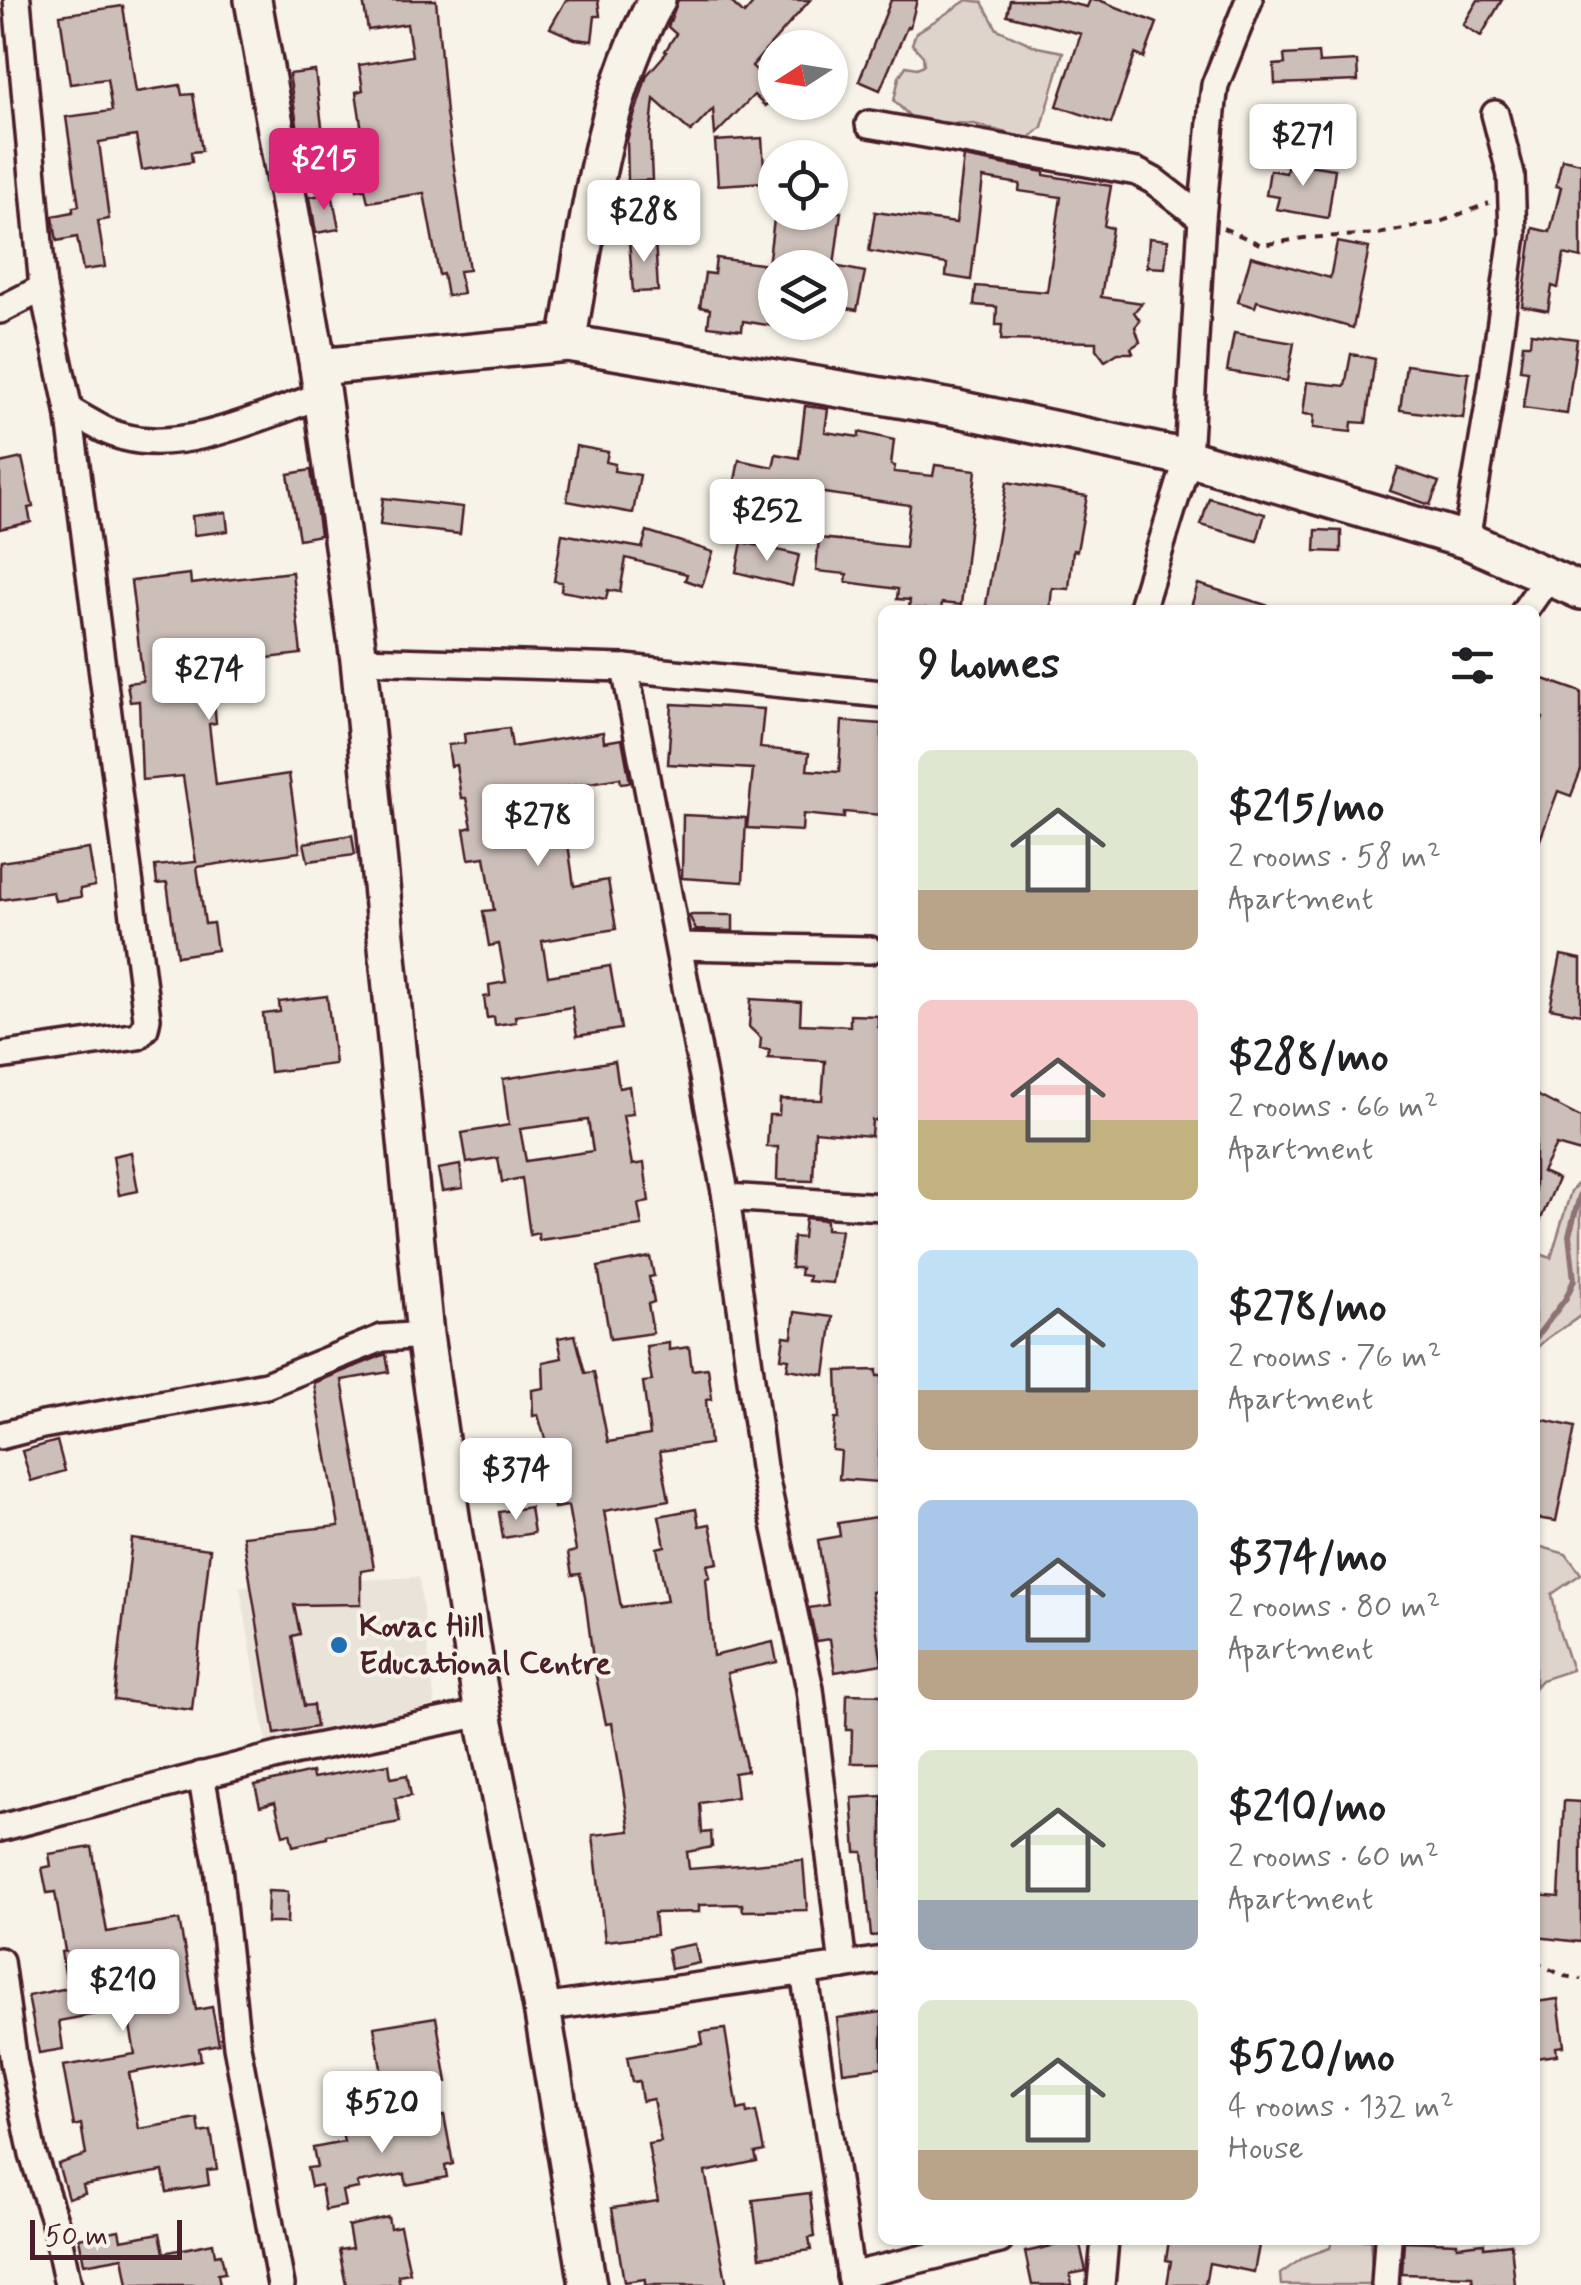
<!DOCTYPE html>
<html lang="en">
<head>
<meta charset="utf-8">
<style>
  :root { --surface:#fff; --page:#f2f2f2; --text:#202124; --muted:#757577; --accent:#db2777 }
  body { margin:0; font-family:Mynerve,sans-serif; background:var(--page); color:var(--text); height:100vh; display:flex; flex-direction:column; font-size:38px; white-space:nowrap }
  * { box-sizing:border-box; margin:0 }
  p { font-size:32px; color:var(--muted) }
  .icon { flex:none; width:55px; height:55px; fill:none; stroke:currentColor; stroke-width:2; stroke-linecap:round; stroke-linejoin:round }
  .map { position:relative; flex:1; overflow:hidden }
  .details { position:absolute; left:878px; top:605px; width:662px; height:1640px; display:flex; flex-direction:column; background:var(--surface); border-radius:15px; box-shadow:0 2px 8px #0004 }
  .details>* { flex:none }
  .needle { width:65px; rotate:258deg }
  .buttons { position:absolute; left:758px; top:30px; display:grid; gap:20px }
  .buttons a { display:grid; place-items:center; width:90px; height:90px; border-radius:50%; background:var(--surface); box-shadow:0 2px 8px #0004; font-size:50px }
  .scale { position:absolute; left:30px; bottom:25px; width:152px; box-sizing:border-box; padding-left:10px; border:5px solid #4a1f2b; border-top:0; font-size:28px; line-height:35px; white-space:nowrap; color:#4a1f2b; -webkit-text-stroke:8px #f7f3e8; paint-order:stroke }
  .price { position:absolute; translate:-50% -85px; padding:0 22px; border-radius:10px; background:#fff; color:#222; font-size:32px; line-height:65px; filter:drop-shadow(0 2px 5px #0008) }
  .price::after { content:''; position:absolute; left:50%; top:60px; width:30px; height:22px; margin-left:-15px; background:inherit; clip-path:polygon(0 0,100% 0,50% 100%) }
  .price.active { background:var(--accent); color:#fff }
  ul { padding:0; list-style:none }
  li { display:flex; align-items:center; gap:30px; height:250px; padding:0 40px }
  li span { display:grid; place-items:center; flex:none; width:280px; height:200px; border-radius:15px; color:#555 }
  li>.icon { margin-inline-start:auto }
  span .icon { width:120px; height:120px; fill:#fffc; stroke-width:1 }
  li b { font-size:42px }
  h2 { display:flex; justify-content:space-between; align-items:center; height:120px; padding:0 40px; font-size:42px }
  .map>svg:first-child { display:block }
  .built { fill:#eae3da }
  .green { fill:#ded4cc; stroke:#947a7c; stroke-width:2.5 }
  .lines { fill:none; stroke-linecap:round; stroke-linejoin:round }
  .stream { stroke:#8e7275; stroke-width:6 }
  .building { fill:#ccbfb9; stroke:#4a1f2b; stroke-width:2.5; fill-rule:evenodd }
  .street-casing { stroke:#4a1f2b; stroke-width:32 }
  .secondary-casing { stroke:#4a1f2b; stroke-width:42 }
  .path { stroke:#4a1f2b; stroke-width:4; stroke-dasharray:8 8; stroke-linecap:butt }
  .street { stroke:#f7f3e8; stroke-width:25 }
  .secondary { stroke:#f7f3e8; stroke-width:35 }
  .poi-dot { fill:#1f6fb2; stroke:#f7f3e8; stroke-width:4 }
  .labels { text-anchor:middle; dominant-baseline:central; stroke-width:8; stroke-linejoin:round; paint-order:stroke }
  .poi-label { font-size:32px; font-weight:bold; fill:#4a1f2b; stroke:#f7f3e8; text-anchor:start }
</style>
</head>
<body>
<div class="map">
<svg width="1581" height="2285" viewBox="0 0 1581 2285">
  <rect width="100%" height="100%" fill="#f7f3e8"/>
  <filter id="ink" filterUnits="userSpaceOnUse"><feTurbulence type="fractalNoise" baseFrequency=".01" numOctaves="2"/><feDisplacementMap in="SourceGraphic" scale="20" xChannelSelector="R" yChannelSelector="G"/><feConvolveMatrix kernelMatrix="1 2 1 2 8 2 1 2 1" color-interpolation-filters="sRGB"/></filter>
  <g filter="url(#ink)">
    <path class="built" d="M419 1577 435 1705 267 1746 240 1586Z"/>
    <g class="green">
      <path d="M967 0 982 2 997 29 1037 47 1063 52 1042 127 1028 139 974 124 915 121 894 101 899 77 906 66 917 68 924 65 923 56 912 44 916 33Z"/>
      <path d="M1581 1180V1315C1569 1326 1540 1339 1535 1352V1252L1551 1258 1571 1191Z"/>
      <path d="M1535 1545 1566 1554 1581 1574 1552 1594 1558 1628 1572 1670 1541 1680 1535 1687Z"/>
      <path d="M1332 2240H1388L1395 2285H1281L1280 2274 1304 2257 1330 2248Z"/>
    </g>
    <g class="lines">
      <g class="stream">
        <path d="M1535 1339 1566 1298 1574 1280 1569 1235 1581 1192"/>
        <path d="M1372 2240 1374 2274"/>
      </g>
    </g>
    <g class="building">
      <path d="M363 0H436L446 113 469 270 459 271 463 294 447 296 443 274 439 275 424 193 368 202 365 189 357 190 352 157 360 155 358 144H364L356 92 363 90 359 65 412 56 407 24 368 30Z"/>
      <path d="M566 0H598L600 16H595L592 41 575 39 550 28Z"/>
      <path d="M678 0H729L744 14 756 0H810L752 66 775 90V96L765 106 754 95 715 135 713 109 691 132 654 99 650 137 652 180 628 181 627 141 630 129 647 75 667 52 665 51 676 34 668 27Z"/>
      <path d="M891 0H917L910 27H907L880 90 859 81Z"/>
      <path d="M1010 0H1056L1087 7 1090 0H1099L1157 23 1144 58 1135 54 1111 124 1057 106 1081 34 1007 15Z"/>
      <path d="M1478 0H1502L1481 36 1463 25Z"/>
      <path d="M123 6 136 92 180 85 182 95 193 94 202 151 191 152 192 162 142 170 136 136 99 142 109 219 98 221 105 267 83 270 77 237 57 241 54 224 53 216 73 212V207L79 206 66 117 112 111 107 79 70 84 60 15Z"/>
      <path d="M1318 53 1319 63 1357 61 1358 81 1275 84 1274 65 1285 64 1284 55Z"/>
      <path d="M315 71 323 134 299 137 289 74Z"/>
      <path d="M762 138 765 182 718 185 715 141Z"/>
      <path d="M964 157 1044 172V175L1111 186 1104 226 1112 228 1101 297 1142 303 1134 312 1140 321 1135 327 1140 342 1131 348 1133 353H1118L1105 361 1096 349V342L1001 340 1002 325H996L997 307 974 305 976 286 1047 292 1061 197 1019 191 1020 184 983 178 971 280 946 276 947 264 869 251 875 212 956 223Z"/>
      <path d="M1562 159 1581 163V258L1564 254 1558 288 1552 286 1548 311 1522 306 1533 228 1550 232 1561 187 1556 186Z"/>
      <path d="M1288 162 1335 169 1328 218 1276 209 1279 197 1266 195 1270 170 1286 173Z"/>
      <path d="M332 193 339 229 316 233 310 197Z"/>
      <path d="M775 212H841L834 266 865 272 857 310 830 305V268H775L773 326 743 321 742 330 708 326 710 309 700 307 705 273 714 274 716 258 768 265Z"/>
      <path d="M1149 238 1168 240 1165 268 1147 267Z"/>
      <path d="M655 239 658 291 633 292 629 240Z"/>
      <path d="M1337 242 1369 248 1353 328 1257 301 1255 307 1238 302 1251 256 1330 278Z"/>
      <path d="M1234 333 1294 343 1287 381 1227 371Z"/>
      <path d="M1531 333 1577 339 1567 414 1523 408 1528 371 1520 370 1523 344H1530Z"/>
      <path d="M1351 354 1375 359 1366 423 1352 422 1351 432 1313 428 1314 415 1303 414 1307 382 1345 386Z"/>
      <path d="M1406 365 1469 373 1463 418 1400 410Z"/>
      <path d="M805 406 828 409 825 432 859 437V432L894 440 891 465 895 466 894 472 933 476 935 465 976 470 961 605 942 603 941 610 909 608 910 600 897 599 898 589 846 582 847 574 816 571 819 538 905 547 910 505 809 491 804 516 731 501 739 460 773 467 776 454 799 458Z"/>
      <path d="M576 446 608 452 606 462 615 464 614 471 640 475 633 513 567 501Z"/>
      <path d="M22 458 33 507 28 508 31 522 0 529V463Z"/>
      <path d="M1398 468 1439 482 1430 505 1390 491Z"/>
      <path d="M311 470 320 535 299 539 288 474Z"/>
      <path d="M1007 482 1087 496 1077 551 1073 550 1069 589 1052 588 1050 610H985Z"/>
      <path d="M383 498 463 507 460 534 380 525Z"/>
      <path d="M1209 498 1265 514 1257 541 1201 525Z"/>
      <path d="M226 512 228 531 194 535 192 516Z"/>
      <path d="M1316 530 1341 531V552L1315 551Z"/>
      <path d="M647 531 713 552 702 586 685 580 687 574 626 558 620 592 608 590 606 599 561 591 562 582 554 581 562 534 642 548Z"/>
      <path d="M742 542 799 555 792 586 736 572Z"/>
      <path d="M292 572 301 654 211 665 216 723 209 724 216 785 289 774 300 852 197 867 205 924 213 923 217 950 177 956 167 883 157 884 155 866 196 862 183 776 142 780 139 701 130 702 127 683 143 681 131 581 190 574 191 584Z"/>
      <path d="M1198 584 1269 606V610H1190Z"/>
      <path d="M1541 678 1581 692V770L1571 796 1558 791 1537 848 1535 738 1543 718 1535 715V695Z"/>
      <path d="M672 704 764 709 760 748 809 753 807 770 839 772 842 721 882 724V815L844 812V818L803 814 802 831 747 828 753 769 668 764Z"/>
      <path d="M509 728 512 747 603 732 604 742 622 739 630 782 621 783 620 778 560 788 574 886 608 880 616 929 542 941 548 976 610 966 621 1029 577 1036 572 1007 515 1016 516 1022 495 1025 494 1017 487 1018 484 997 490 996 489 985 506 982 499 944 489 946 483 911 494 910 485 857 469 859 464 829 472 827 466 798H461L456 765 451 766 448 745 465 743 464 734Z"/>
      <path d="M683 815 746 818 743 882 682 878Z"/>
      <path d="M352 835 355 855 308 861 304 843Z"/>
      <path d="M89 849 95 886 80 889 81 897 55 901 53 892 0 900V862Z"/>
      <path d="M689 915H733V931L696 930Z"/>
      <path d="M1561 955 1581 959V1014L1550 1008Z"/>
      <path d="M327 996 335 1064 270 1072 263 1014 280 1012 279 1002Z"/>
      <path d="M751 999 801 1002 800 1024 850 1026V1015L878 1016V1027H882V1121L872 1120 871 1136 815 1131 813 1181 777 1180 778 1147H767L769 1115H779L780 1099 822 1100 825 1061 768 1058 770 1050 760 1049 761 1038 749 1027Z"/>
      <path d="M615 1061 619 1088 629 1086 633 1114 623 1115 632 1165 644 1163 649 1202 638 1204 642 1226 539 1240 538 1233 530 1235 522 1178 502 1182 498 1158 467 1163 462 1133 509 1125 503 1079ZM588 1120 593 1151 526 1161 520 1129Z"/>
      <path d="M1535 1094 1581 1118V1152L1556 1145 1542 1172 1558 1179 1535 1233Z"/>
      <path d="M131 1152 138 1191 119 1195 113 1156Z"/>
      <path d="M460 1165 463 1188 442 1191 438 1169Z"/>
      <path d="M805 1218 826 1220V1229L841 1230 833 1283 808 1281 809 1276 800 1275 801 1268H791L793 1237 803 1238Z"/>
      <path d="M650 1257 654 1276 649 1277 654 1302 648 1304 653 1333 610 1339 598 1267Z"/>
      <path d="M795 1312 833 1317 825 1375 787 1369 789 1359 781 1358 784 1336 792 1337Z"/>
      <path d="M575 1335 585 1373 594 1372 608 1442 650 1435 643 1382 652 1381 646 1346 669 1343V1350L689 1347 692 1370 708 1368 712 1399 706 1400 710 1444 660 1451 669 1500 604 1511 621 1607 667 1601 657 1548 665 1546 659 1516 696 1509 699 1526 710 1524 718 1563 707 1565 710 1577 706 1578 713 1656 773 1642 777 1662 727 1673 747 1771 734 1773 737 1797 700 1803 702 1833 711 1832 712 1847 687 1852 689 1869 803 1860 807 1910 743 1911 742 1904 699 1905V1912L654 1913 656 1935 605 1941 593 1835 630 1831 612 1723 606 1724 594 1667 585 1597 580 1574 572 1575 568 1553 576 1551 568 1506 554 1508 545 1439 538 1415 533 1416 532 1390 544 1388 543 1362 562 1358 558 1338Z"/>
      <path d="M386 1354 389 1372 342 1380 374 1569 361 1571V1604L294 1605 300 1634 292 1636 304 1706 313 1705 316 1727 275 1734 243 1536 339 1526 314 1383Z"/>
      <path d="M877 1370V1376H882L878 1482 839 1479 841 1451 832 1450 835 1419H839L837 1371Z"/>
      <path d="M1535 1418 1575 1427 1556 1521 1535 1518Z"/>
      <path d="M57 1441 65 1471 31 1481 22 1451Z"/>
      <path d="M530 1507 534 1533 503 1538 499 1512Z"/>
      <path d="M882 1516V1590L871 1592 882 1664 835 1672 830 1639 816 1641 809 1608 828 1605 818 1540 840 1536 838 1523Z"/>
      <path d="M132 1539 210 1549 192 1710 114 1700Z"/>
      <path d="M847 1694 882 1695V1763H851L852 1730H846Z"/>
      <path d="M389 1764 391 1778 407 1775 411 1796 395 1798 400 1822 327 1835V1838L293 1846 290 1833 283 1835 275 1802 260 1806 255 1785 312 1772 313 1778Z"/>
      <path d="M882 1796V1935L871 1936 863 1852H856L852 1798Z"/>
      <path d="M1564 1801 1581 1802V1942L1535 1937V1895L1559 1897Z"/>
      <path d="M92 1847 107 1932 179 1920 196 2010 212 2007 219 2044 199 2048 201 2060 129 2073 139 2129 198 2119 200 2133 211 2131 217 2169 207 2170 209 2185 167 2192 163 2171 83 2185 85 2193 68 2198 58 2164 86 2155 81 2124 74 2126 63 2066 135 2054 127 2008 59 2021 63 2049 39 2053 28 1996 68 1988 61 1952 65 1951 55 1892 47 1893 42 1868 51 1866 49 1854Z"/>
      <path d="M268 1891 288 1892 287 1923H267Z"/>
      <path d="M695 1944 699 1963 671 1969 667 1949Z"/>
      <path d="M1558 1999 1564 2046 1556 2047 1557 2055 1535 2058V2002Z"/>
      <path d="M882 2012V2067L843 2072 837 2018Z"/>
      <path d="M436 2017 447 2082 385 2092 374 2027Z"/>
      <path d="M725 2029 738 2110 746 2108 747 2114 756 2112 764 2151 755 2153 757 2161 705 2172 727 2285H645V2279L624 2282 612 2208 658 2201 648 2144 661 2142 653 2099 642 2101 639 2081 632 2082 627 2057 703 2044 701 2032Z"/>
      <path d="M444 2115 453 2164 445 2166 447 2177 406 2185 405 2174 357 2183 359 2188 342 2191 345 2206 325 2210 321 2185 311 2187 307 2168 317 2167 313 2148 344 2142 341 2128 401 2117 402 2123Z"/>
      <path d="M810 2193 815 2237 809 2238 811 2250 760 2257 753 2200Z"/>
      <path d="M388 2217 390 2228 400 2226 410 2273 398 2275 400 2285H346L339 2250 352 2248 348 2226Z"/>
      <path d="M119 2230 121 2240 160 2233 164 2253 213 2243 215 2255 221 2254 225 2273 218 2274 220 2285H128L123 2257 84 2264 79 2238Z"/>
      <path d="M1079 2240 1086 2271 1070 2274 1072 2285H1032L1025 2252Z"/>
      <path d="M1169 2240H1260L1254 2272 1209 2263 1205 2285H1167L1171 2261 1166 2260Z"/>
      <path d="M1404 2241 1457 2243V2246L1484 2243V2247L1511 2244 1515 2285H1473L1472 2276 1402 2274Z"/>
    </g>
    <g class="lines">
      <g class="street-casing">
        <g id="street">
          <path d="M17 0 43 288"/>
          <path d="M869 124 1137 172 1154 181 1202 218"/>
          <path d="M0 310 43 288 69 410C87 420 104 432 124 437 184 454 264 415 320 396"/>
          <path d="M1466 540 1491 393 1513 235 1511 175 1495 114"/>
          <path d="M1141 610 1188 458 1202 218 1213 101 1215 85 1249 0"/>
          <path d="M1525 610 1549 576"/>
          <path d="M359 660 625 668 882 694"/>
          <path d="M625 668 726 1197 882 1207"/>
          <path d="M679 946 870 950"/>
          <path d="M0 1056 138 1036 145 1028 147 1018 69 410"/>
          <path d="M726 1197 763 1467 810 1689 843 1966 882 1960"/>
          <path d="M0 1436 43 1425 266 1385 382 1338 425 1335"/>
          <path d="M201 1775 218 1867 237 2046 281 2285"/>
          <path d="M0 1828 297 1751 483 1713"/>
          <path d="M0 1961 14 2063 33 2155 55 2223 68 2285"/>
          <path d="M804 1972 852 2285"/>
          <path d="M542 2008 843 1966"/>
          <path d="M850 2276 1000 2240"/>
          <path d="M1101 2285 1105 2240"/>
          <path d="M1385 2285 1388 2240"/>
        </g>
      </g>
      <g class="secondary-casing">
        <g id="secondary">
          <path d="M253 0 318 367 359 660 425 1335 453 1530 483 1713 542 2008 588 2285"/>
          <path d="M567 343C588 229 600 103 657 0"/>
          <path d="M318 367 567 343 958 409 1188 458 1466 540 1581 591"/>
        </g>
      </g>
      <g class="path">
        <path d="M1223 228 1262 245 1304 238 1378 234 1440 222 1489 203"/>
        <path d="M1535 1962 1564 1976 1581 1979"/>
      </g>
      <use href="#street" class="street"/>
      <use href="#secondary" class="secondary"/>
    </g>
  </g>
  <circle class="poi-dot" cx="339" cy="1645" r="10"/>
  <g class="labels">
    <g class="poi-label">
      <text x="359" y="1627">Kovac Hill<tspan x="359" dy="37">Educational Centre</tspan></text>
    </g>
  </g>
</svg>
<div class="buttons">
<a><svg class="needle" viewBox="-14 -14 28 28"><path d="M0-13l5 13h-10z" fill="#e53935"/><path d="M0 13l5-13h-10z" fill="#757577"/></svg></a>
<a><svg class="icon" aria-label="locate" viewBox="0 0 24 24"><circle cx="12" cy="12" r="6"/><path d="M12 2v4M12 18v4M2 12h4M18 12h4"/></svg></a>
<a><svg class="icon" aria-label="layers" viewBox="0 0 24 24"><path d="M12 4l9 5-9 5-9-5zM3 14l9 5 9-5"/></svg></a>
</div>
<div class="scale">50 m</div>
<b class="price" style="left:1303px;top:189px">$271</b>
<b class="price active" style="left:324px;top:213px">$215</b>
<b class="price" style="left:644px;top:265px">$288</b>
<b class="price" style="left:767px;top:564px">$252</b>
<b class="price" style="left:209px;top:723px">$274</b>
<b class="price" style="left:538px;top:869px">$278</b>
<b class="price" style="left:516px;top:1523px">$374</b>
<b class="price" style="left:123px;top:2034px">$210</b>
<b class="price" style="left:382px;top:2156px">$520</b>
<section class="details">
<h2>9 homes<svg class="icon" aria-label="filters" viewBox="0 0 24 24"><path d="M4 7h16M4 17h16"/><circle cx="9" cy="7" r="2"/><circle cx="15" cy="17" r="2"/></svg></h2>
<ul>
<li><span style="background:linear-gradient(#dfe7d0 70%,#b9a48a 0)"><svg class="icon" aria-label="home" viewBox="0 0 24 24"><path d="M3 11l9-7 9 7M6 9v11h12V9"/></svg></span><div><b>$215/mo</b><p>2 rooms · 58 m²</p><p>Apartment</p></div></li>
<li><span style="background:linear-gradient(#f6c9c9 60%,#c2b280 0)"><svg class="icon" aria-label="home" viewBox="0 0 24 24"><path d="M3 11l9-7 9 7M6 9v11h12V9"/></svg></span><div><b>$288/mo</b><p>2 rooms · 66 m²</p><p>Apartment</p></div></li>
<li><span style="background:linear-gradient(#bfe0f5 70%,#b9a48a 0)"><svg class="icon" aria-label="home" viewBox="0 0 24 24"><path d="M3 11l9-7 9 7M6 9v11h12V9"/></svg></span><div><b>$278/mo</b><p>2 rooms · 76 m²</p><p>Apartment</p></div></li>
<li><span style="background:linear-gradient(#a9c7e8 75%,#b9a48a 0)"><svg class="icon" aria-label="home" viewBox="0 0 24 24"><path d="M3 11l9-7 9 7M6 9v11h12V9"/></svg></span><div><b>$374/mo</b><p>2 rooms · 80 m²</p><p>Apartment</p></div></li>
<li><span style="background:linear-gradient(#dfe7d0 75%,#9aa5b1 0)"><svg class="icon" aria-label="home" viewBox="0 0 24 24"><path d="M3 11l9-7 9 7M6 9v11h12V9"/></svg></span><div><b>$210/mo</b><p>2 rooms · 60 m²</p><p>Apartment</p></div></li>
<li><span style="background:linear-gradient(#dfe7d0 75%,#b9a48a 0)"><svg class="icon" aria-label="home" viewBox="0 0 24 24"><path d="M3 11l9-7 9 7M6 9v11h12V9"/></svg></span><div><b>$520/mo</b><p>4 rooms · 132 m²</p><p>House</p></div></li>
</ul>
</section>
</div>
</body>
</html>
